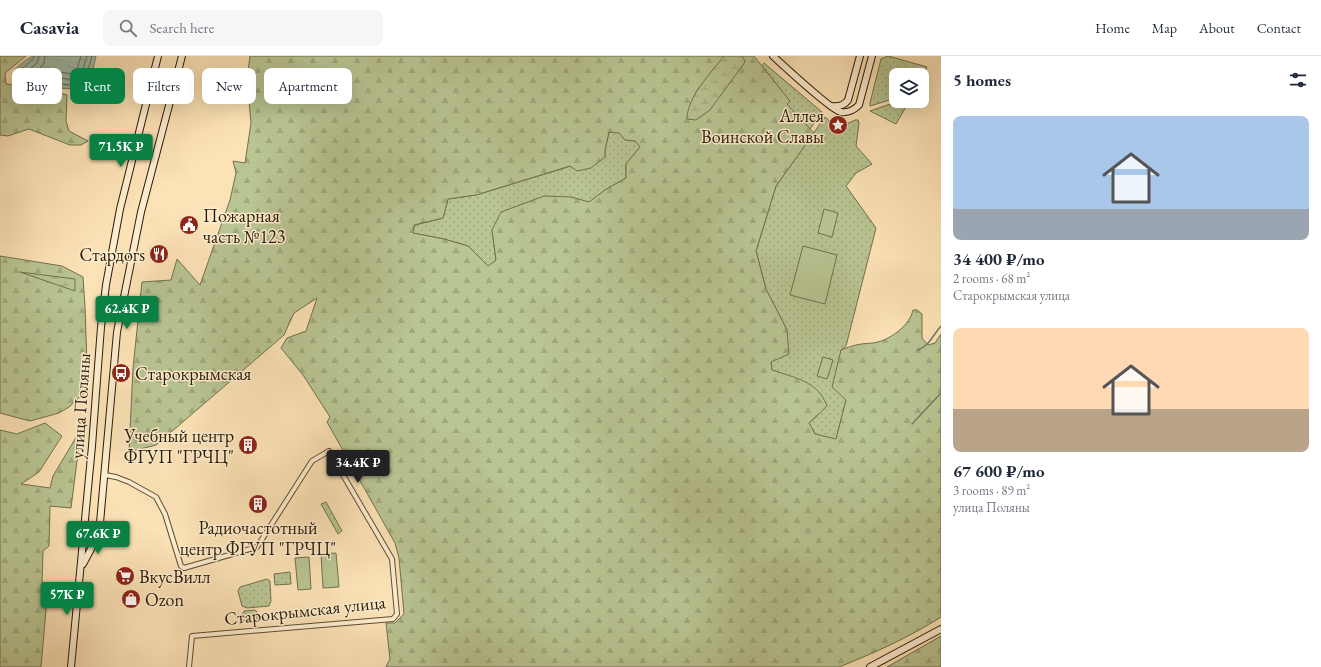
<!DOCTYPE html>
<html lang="en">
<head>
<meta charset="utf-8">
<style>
  :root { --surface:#fff; --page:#f6f6f7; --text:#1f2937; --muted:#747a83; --line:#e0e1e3; --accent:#0b8043 }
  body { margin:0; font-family:"EB Garamond",serif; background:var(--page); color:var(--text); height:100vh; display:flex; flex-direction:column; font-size:15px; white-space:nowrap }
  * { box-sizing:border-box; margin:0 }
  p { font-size:13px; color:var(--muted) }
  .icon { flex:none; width:22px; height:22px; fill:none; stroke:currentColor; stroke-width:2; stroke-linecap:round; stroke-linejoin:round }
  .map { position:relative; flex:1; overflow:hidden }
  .drawer { display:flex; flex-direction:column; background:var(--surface); width:380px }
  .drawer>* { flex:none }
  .guide { position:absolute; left:12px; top:12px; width:380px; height:36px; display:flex; gap:8px }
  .tools { position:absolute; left:889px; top:12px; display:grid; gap:8px }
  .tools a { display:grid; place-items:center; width:40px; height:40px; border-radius:8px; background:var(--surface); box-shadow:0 4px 16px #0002; font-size:20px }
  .price { position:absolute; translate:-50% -34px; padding:0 9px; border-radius:4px; background:var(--accent); color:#fff; font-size:13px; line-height:26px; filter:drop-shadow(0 1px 2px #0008) }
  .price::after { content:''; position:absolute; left:50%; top:24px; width:12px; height:9px; margin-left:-6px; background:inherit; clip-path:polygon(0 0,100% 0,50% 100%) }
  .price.current { background:#222; color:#fff }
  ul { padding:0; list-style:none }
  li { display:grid; align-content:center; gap:8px; height:212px; padding:0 12px }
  li span { display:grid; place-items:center; height:124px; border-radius:8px; color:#555 }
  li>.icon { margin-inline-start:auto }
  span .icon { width:72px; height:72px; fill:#fffc; stroke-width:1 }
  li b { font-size:17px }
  h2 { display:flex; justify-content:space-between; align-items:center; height:48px; padding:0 12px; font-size:17px }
  .pill { padding:0 14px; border-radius:8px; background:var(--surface); box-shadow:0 4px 16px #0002; font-size:14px; line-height:36px }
  .pill.current { background:var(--accent); color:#fff }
  header { display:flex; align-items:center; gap:24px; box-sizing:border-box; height:56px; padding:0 20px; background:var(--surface); border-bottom:1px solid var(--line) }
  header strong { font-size:19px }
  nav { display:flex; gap:22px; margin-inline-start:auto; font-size:14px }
  .search { width:280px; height:36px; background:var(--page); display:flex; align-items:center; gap:10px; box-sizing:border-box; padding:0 14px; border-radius:8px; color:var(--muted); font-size:15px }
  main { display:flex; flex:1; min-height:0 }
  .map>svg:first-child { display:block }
  .grass { fill:url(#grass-dots); stroke:#72704c }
  .forest { fill:url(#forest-firs); stroke:#72704c; fill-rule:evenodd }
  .wetland { fill:url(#wetland-marsh); stroke:#72704c }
  .pitch { fill:#b9c593; stroke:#72704c }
  .water { fill:url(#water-ripples); stroke:#717d68 }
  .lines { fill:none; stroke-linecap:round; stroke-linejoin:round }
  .shore { stroke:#666c58; stroke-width:1 }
  .stream { stroke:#717d68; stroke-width:1.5 }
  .street-casing { stroke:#5f4d31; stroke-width:6 }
  .secondary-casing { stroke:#2b1b04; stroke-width:8 }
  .street { stroke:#fdedd0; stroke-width:4 }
  .secondary { stroke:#fdedd0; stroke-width:6 }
  .labels { text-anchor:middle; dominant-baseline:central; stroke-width:3; stroke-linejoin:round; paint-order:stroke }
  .poi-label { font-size:18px; fill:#2b1b04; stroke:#fdedd0; text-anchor:start }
  .street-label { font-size:18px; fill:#2b1b04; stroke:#fdedd0 }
</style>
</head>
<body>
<header>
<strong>Casavia</strong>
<div class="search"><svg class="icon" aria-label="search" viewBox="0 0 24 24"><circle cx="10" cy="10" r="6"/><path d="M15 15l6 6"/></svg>Search here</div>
<nav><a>Home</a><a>Map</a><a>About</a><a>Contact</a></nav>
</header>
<main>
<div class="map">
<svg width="941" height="611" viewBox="0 0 941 611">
  <defs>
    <pattern id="grass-dots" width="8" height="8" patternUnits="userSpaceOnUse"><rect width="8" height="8" fill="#b9c593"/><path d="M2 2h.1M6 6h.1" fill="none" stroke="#9fa97d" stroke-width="1.8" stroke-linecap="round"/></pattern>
    <pattern id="forest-firs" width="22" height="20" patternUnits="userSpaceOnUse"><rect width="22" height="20" fill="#b9c593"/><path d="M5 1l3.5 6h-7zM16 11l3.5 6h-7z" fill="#9fa97d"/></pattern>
    <pattern id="wetland-marsh" width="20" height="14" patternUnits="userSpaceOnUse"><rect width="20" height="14" fill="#b9c593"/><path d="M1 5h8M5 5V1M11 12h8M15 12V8" fill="none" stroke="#9fa97d"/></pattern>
    <pattern id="water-ripples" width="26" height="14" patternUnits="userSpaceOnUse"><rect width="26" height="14" fill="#a0beab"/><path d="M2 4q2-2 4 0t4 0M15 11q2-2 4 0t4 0" fill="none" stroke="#8aa392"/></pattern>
  </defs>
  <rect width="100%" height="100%" fill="#fce3b7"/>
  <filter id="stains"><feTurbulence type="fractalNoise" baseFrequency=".005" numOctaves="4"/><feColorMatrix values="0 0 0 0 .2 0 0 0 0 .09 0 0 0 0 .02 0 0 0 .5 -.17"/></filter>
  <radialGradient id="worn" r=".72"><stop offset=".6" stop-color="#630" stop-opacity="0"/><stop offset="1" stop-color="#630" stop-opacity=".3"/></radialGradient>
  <g class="grass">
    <path d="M888 0 927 11 922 22V19H896V42L870 50V47L881 3Z"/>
    <path d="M764 7 822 56 810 73 786 48 789 44 762 10Z"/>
    <path d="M899 45 907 49 896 68 870 55Z"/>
    <path d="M825 61 833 68 849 67 855 64H858L859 67 856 90 872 108 856 117 846 130 876 172 846 290 841 294 846 344 836 384 815 378 809 367 818 359 789 320 772 314 771 306 787 274 766 233 756 195 776 130Z"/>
    <path d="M609 76H619L625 84 635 85 641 91 626 108V122L605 134 589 147 571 141 492 174 496 204 488 211 468 190 444 183 412 177 415 169 443 162 448 143 476 139 571 110 605 101V94Z"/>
    <path d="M326 446 342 475 338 478 321 448Z"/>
    <path d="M290 516 291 528 275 529 274 518Z"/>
    <path d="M267 523 270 525V527L271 545 269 550 247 552 242 550 238 535 240 531Z"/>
    <path d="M255 554 257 556V564L255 565H243V557L244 555Z"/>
  </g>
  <g class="forest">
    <path d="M0 0H26L5 17 6 28 41 31 67 39 66 65 69 75 88 85 81 89H70L29 73 8 80 0 79Z"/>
    <path d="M250 0H754L790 45 787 48 814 77 776 130 756 195 766 233 787 274 789 298 771 306 772 314C795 322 818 325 827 350L809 367 815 378 836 383 846 344 832 331 841 294C846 292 851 290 856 289 863 287 871 288 878 286 892 282 910 269 913 254H917L922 258V282L928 289 935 287 941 278V561C908 582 874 597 839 611H386L390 603 386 567H395L404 558 399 502 395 487 327 366 330 361 303 319 281 292 287 282 306 275 317 242 294 257 284 279 156 389 129 396 133 312 142 226 171 224 177 203 200 229 230 144 236 117 233 105 245 107 251 67 247 22ZM609 76 619 77 625 84 635 85 640 91 626 108V122L605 134 589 146 571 141 544 140 501 156 492 174 496 204 488 210 468 190 444 183 413 177 414 169 443 162 448 143 476 139 570 110 577 115 591 112 605 101V94Z"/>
    <path d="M0 200 62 210 83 221 85 251 87 309 84 337 69 351 59 357 30 365 0 357Z"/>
    <path d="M45 367 62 380 39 416 21 428 50 432 53 420 81 373 71 452 50 450 49 490 43 495 42 528 48 531 41 611H0V374L17 378Z"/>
    <path d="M941 580V611H887Z"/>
  </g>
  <g class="wetland">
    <path d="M724 0H741L744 3 745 6 710 54 696 64 687 63C687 41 711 17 724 0Z"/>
    <path d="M20 216 75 223V235Z"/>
  </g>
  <g class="pitch">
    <path d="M824 153 838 157 832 181 818 177Z"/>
    <path d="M803 190 837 199 825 248 790 239Z"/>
    <path d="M823 301 833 304 827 323 817 320Z"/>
    <path d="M336 497 339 531 323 532 321 498Z"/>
    <path d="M309 501 311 533 298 534 295 502Z"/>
  </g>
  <path class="water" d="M32 0H96L93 13 86 34 59 32 14 26C9 13 23 7 32 0Z"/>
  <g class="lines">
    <g class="shore">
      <path d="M34 0 32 4 17 17V22L59 28 82 30 84 29 92 0"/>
      <path d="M39 0 37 7 26 16 27 19 78 24 80 23 87 0"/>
      <path d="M45 0 44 7 40 12 41 14 74 18 76 17 81 0"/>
    </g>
    <g class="stream">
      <path d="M918 294C930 289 932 280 941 270"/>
      <path d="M912 368 941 337"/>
    </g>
    <g class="street-casing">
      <path id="street" d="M105 419 116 421 129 426 156 441 165 458 181 510 184 512 257 491 312 405 329 395 392 503 397 558 393 563 192 580 189 611"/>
    </g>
    <g class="secondary-casing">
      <g id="secondary">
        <path d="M773 0C784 10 831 54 841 56 848 57 854 54 859 49L872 0"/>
        <path d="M831 50C838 51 844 50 848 44L860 0"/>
        <path d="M83 508 99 478 117 276 141 156 182 0"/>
        <path d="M71 611 92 390 101 271 106 229 120 153 158 0"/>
        <path d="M870 611 941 573"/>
      </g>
    </g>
    <use href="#street" class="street"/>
    <use href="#secondary" class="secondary"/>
  </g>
  <defs>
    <g id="sight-disc" transform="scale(1)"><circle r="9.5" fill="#8f2418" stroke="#fdedd0"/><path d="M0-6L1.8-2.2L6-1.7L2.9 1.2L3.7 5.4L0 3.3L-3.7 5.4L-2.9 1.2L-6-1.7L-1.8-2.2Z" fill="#fff"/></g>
    <g id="civic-disc" transform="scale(1)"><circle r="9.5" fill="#8f2418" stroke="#fdedd0"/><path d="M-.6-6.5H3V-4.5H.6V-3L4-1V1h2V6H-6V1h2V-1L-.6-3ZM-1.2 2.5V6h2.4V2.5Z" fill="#fff"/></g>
    <g id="restaurant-disc" transform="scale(1)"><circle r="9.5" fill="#8f2418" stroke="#fdedd0"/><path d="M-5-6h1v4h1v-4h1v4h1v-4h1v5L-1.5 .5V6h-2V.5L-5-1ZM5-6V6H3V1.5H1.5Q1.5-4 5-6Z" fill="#fff"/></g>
    <g id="bus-disc" transform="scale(1)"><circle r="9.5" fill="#8f2418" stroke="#fdedd0"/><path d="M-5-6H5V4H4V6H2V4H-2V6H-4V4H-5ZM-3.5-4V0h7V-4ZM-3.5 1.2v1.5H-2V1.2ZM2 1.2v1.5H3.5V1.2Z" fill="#fff"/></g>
    <g id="building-disc" transform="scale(1)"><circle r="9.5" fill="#8f2418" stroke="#fdedd0"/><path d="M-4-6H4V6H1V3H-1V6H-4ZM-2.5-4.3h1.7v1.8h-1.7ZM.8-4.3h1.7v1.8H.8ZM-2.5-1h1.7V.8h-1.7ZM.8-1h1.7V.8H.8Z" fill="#fff"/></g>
    <g id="supermarket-disc" transform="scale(1)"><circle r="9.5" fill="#8f2418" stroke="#fdedd0"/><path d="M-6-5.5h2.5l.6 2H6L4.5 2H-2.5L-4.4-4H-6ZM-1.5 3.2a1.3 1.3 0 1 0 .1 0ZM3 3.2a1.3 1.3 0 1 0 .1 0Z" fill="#fff"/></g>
    <g id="shop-disc" transform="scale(1)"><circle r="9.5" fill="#8f2418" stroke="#fdedd0"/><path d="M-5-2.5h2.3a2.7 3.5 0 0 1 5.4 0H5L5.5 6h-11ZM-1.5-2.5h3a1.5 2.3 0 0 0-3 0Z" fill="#fff"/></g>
  </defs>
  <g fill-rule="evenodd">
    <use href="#sight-disc" x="838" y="69"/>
    <use href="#civic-disc" x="189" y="169"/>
    <use href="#restaurant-disc" x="159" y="198"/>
    <use href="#bus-disc" x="121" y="317"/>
    <use href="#building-disc" x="248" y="389"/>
    <use href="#building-disc" x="258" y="448"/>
    <use href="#supermarket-disc" x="125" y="520"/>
    <use href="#shop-disc" x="131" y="543"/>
  </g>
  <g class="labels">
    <g class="poi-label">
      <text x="824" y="59" text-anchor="end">Аллея<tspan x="824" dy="21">Воинской Славы</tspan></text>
      <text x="203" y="159">Пожарная<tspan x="203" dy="21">часть №123</tspan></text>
      <text x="145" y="198" text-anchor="end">Стардогs</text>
      <text x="135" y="317">Старокрымская</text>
      <text x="234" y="379" text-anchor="end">Учебный центр<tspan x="234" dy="21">ФГУП "ГРЧЦ"</tspan></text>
      <text x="258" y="471" text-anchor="middle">Радиочастотный<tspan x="258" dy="21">центр ФГУП "ГРЧЦ"</tspan></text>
      <text x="139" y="520">ВкусВилл</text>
      <text x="145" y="543">Ozon</text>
    </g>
    <g class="street-label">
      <text transform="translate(80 350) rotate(-86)">улица Поляны</text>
      <text transform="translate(305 554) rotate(-6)">Старокрымская улица</text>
    </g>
  </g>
  <rect width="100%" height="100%" filter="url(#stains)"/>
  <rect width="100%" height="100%" fill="url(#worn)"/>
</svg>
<div class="tools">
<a><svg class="icon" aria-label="layers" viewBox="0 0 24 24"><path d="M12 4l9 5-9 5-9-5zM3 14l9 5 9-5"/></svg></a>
</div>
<b class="price" style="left:121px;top:112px">71.5K ₽</b>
<b class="price" style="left:127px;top:274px">62.4K ₽</b>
<b class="price current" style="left:358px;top:428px">34.4K ₽</b>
<b class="price" style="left:98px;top:499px">67.6K ₽</b>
<b class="price" style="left:67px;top:560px">57K ₽</b>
<div class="guide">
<a class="pill">Buy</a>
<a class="pill current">Rent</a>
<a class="pill">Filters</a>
<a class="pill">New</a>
<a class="pill">Apartment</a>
</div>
</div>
<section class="drawer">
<h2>5 homes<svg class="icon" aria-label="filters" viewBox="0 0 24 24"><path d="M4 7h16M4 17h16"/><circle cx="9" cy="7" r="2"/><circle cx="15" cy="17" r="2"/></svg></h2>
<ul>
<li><span style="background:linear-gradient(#a9c7e8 75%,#9aa5b1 0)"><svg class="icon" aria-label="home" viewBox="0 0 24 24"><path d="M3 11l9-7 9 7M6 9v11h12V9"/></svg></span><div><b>34 400 ₽/mo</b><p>2 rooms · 68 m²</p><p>Старокрымская улица</p></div></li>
<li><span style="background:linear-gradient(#ffd9b3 65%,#b9a48a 0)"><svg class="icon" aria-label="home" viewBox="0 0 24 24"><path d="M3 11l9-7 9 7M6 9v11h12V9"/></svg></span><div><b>67 600 ₽/mo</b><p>3 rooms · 89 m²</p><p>улица Поляны</p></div></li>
</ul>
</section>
</main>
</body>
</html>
